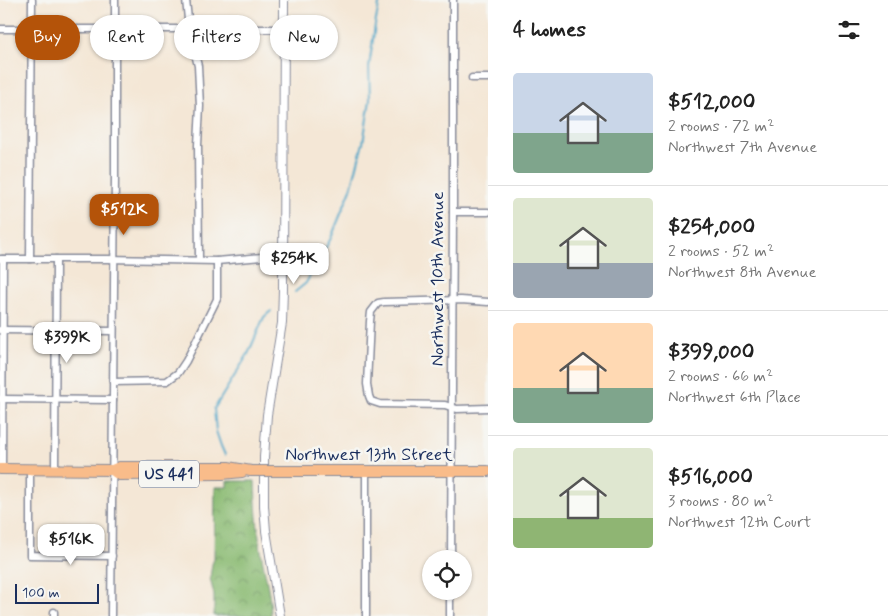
<!DOCTYPE html>
<html lang="en">
<head>
<meta charset="utf-8">
<style>
  :root { --surface:#fff; --page:#f6f6f6; --text:#222; --muted:#767676; --line:#e0e0e0; --accent:#b45309 }
  body { margin:0; font-family:Mynerve,sans-serif; background:var(--page); color:var(--text); height:100vh; display:flex; flex-direction:column; font-size:19px; white-space:nowrap }
  * { box-sizing:border-box; margin:0 }
  p { font-size:16px; color:var(--muted) }
  .icon { flex:none; width:28px; height:28px; fill:none; stroke:currentColor; stroke-width:2; stroke-linecap:round; stroke-linejoin:round }
  .map { position:relative; flex:1; overflow:hidden }
  .panel { display:flex; flex-direction:column; background:var(--surface); width:400px }
  .panel>* { flex:none }
  .top-card { position:absolute; left:15px; top:15px; width:398px; height:45px; display:flex; gap:10px }
  .tools { position:absolute; left:422px; top:550px; display:grid; gap:10px }
  .tools a { display:grid; place-items:center; width:50px; height:50px; border-radius:50%; background:var(--surface); box-shadow:0 1px 4px #0004; font-size:25px }
  .scale { position:absolute; left:15px; bottom:12px; width:84px; box-sizing:border-box; padding-left:5px; border:2px solid #1b2f5e; border-top:0; font-size:14px; line-height:18px; white-space:nowrap; color:#1b2f5e; -webkit-text-stroke:4px #f6f6f2; paint-order:stroke }
  .price { position:absolute; translate:-50% -42px; padding:0 11px; border-radius:10px; background:#fff; color:#222; font-size:16px; line-height:32px; filter:drop-shadow(0 1px 2px #0008) }
  .price::after { content:''; position:absolute; left:50%; top:30px; width:15px; height:11px; margin-left:-8px; background:inherit; clip-path:polygon(0 0,100% 0,50% 100%) }
  .price.selected { background:var(--accent); color:#fff }
  ul { padding:0; list-style:none }
  li { display:flex; align-items:center; gap:15px; height:125px; padding:0 25px }
  li+li { border-top:1px solid var(--line) }
  li span { display:grid; place-items:center; flex:none; width:140px; height:100px; border-radius:5px; color:#555 }
  li>.icon { margin-inline-start:auto }
  span .icon { width:60px; height:60px; fill:#fffc; stroke-width:1 }
  li b { font-size:21px }
  h2 { display:flex; justify-content:space-between; align-items:center; height:60px; padding:0 25px; font-size:21px }
  .chip { padding:0 18px; border-radius:22px; background:var(--surface); box-shadow:0 1px 4px #0004; font-size:18px; line-height:45px }
  .chip.selected { background:var(--accent); color:#fff }
  main { display:flex; flex:1; min-height:0 }
  .map>svg:first-child { display:block }
  .forest { fill:url(#forest-crowns); stroke:#537568 }
  .lines { fill:none; stroke-linecap:round; stroke-linejoin:round }
  .stream { stroke:#4aa5c8; stroke-width:2 }
  .minor-casing { stroke:#888b9a; stroke-width:9 }
  .tertiary-casing { stroke:#888b9a; stroke-width:10 }
  .primary-casing { stroke:#888b9a; stroke-width:12 }
  .minor { stroke:#fff; stroke-width:6 }
  .tertiary { stroke:#fff; stroke-width:8 }
  .primary { stroke:#f9bc8a; stroke-width:10 }
  .primary-bridge-casing { stroke:#888b9a; stroke-width:12; stroke-linecap:butt }
  .primary-bridge { stroke:#f9bc8a; stroke-width:10 }
  .labels { text-anchor:middle; dominant-baseline:central; stroke-width:5; stroke-linejoin:round; paint-order:stroke }
  .shield { fill:#f6f6f2; stroke:#5d6b8a; stroke-width:1 }
  .shield-label { font-size:16px; font-weight:bold; fill:#1b2f5e }
  .street-label { font-size:18px; fill:#1b2f5e; stroke:#f6f6f2 }
</style>
</head>
<body>
<main>
<div class="map">
<svg width="488" height="616" viewBox="0 0 488 616">
  <defs>
    <pattern id="forest-crowns" width="20" height="18" patternUnits="userSpaceOnUse" patternTransform="scale(1.25)"><rect width="20" height="18" fill="#8bbb73"/><path d="M2 6a3 3 0 1 1 6 0M12 15a3 3 0 1 1 6 0" fill="none" stroke="#719862"/></pattern>
  </defs>
  <rect width="100%" height="100%" fill="#f6f6f2"/>
  <filter id="ink" filterUnits="userSpaceOnUse"><feTurbulence type="fractalNoise" baseFrequency=".02" numOctaves="2"/><feDisplacementMap in="SourceGraphic" scale="10" xChannelSelector="R" yChannelSelector="G"/><feConvolveMatrix kernelMatrix="1 2 1 2 8 2 1 2 1" color-interpolation-filters="sRGB"/></filter>
  <filter id="wash" filterUnits="userSpaceOnUse"><feTurbulence type="fractalNoise" baseFrequency=".0096" numOctaves="4" result="noise"/><feDisplacementMap in="SourceGraphic" scale="20" xChannelSelector="R" yChannelSelector="G"/><feGaussianBlur stdDeviation="1.12" result="paint"/><feColorMatrix in="noise" values="0 0 0 0 0 0 0 0 0 0 0 0 0 0 0 0 0 1.4 0 .05"/><feComposite in="paint" operator="in"/></filter>
  <g filter="url(#wash)">
    <rect width="100%" height="100%" fill="#f4e7d6"/>
    <path class="forest" d="M227 481H255C256 504 257 527 261 551 264 572 271 594 271 616H214V595L210 578 212 564 214 559 215 487H227Z"/>
    <g class="lines">
      <g class="stream">
        <path d="M295 292 306 283 331 238 351 189 363 143 370 100 369 67 375 25 380 0"/>
        <path d="M225 455 221 446 216 431 214 409 248 354 264 317 271 311"/>
      </g>
    </g>
  </g>
  <g filter="url(#ink)">
    <g class="lines">
      <g class="minor-casing">
        <g id="minor">
          <path d="M186 0 189 29 198 66 200 106 198 145 199 260"/>
          <path d="M0 29H284"/>
          <path d="M472 78H488"/>
          <path d="M453 212H488"/>
          <path d="M0 259H107L217 261 283 255"/>
          <path d="M30 259 32 0"/>
          <path d="M488 302 461 300 384 302 378 303 371 312 370 321 367 384 369 396 371 401 380 404 445 405 457 409 488 408"/>
          <path d="M0 330 113 331"/>
          <path d="M113 382 167 381 178 373 186 361 217 299V261"/>
          <path d="M0 399 113 400"/>
          <path d="M2 469 3 259"/>
          <path d="M30 469V555L112 556"/>
          <path d="M55 469 56 259"/>
          <path d="M451 559 453 212V0"/>
          <path d="M54 616V612"/>
          <path d="M111 616 115 176V0"/>
          <path d="M366 616V471"/>
          <path d="M450 616V591"/>
        </g>
      </g>
      <g class="tertiary-casing">
        <path id="tertiary" d="M280 616 266 531 264 506V457L267 415 282 323 283 289 284 0"/>
      </g>
      <g class="primary-casing">
        <g id="primary">
          <path d="M0 469 112 470 119 467H228L251 471"/>
          <path d="M112 470 119 475 222 474 242 472"/>
          <path d="M278 471H488"/>
        </g>
      </g>
      <use href="#minor" class="minor"/>
      <use href="#tertiary" class="tertiary"/>
      <use href="#primary" class="primary"/>
      <g class="primary-bridge-casing">
        <path id="primary-bridge" d="M251 471H278"/>
      </g>
      <use href="#primary-bridge" class="primary-bridge"/>
    </g>
  </g>
  <g class="labels">
    <rect class="shield" x="139" y="460.5" width="60" height="27" rx="4"/>
    <g class="shield-label">
      <text x="169" y="474">US 441</text>
    </g>
    <g class="street-label">
      <text transform="translate(438 279) rotate(-90)">Northwest 10th Avenue</text>
      <text x="369" y="455">Northwest 13th Street</text>
    </g>
  </g>
</svg>
<div class="tools">
<a><svg class="icon" aria-label="locate" viewBox="0 0 24 24"><circle cx="12" cy="12" r="6"/><path d="M12 2v4M12 18v4M2 12h4M18 12h4"/></svg></a>
</div>
<div class="scale">100 m</div>
<b class="price selected" style="left:124px;top:236px">$512K</b>
<b class="price" style="left:294px;top:285px">$254K</b>
<b class="price" style="left:67px;top:364px">$399K</b>
<b class="price" style="left:71px;top:566px">$516K</b>
<div class="top-card">
<a class="chip selected">Buy</a>
<a class="chip">Rent</a>
<a class="chip">Filters</a>
<a class="chip">New</a>
</div>
</div>
<section class="panel">
<h2>4 homes<svg class="icon" aria-label="filters" viewBox="0 0 24 24"><path d="M4 7h16M4 17h16"/><circle cx="9" cy="7" r="2"/><circle cx="15" cy="17" r="2"/></svg></h2>
<ul>
<li><span style="background:linear-gradient(#c9d6e8 60%,#7fa58c 0)"><svg class="icon" aria-label="home" viewBox="0 0 24 24"><path d="M3 11l9-7 9 7M6 9v11h12V9"/></svg></span><div><b>$512,000</b><p>2 rooms · 72 m²</p><p>Northwest 7th Avenue</p></div></li>
<li><span style="background:linear-gradient(#dfe7d0 65%,#9aa5b1 0)"><svg class="icon" aria-label="home" viewBox="0 0 24 24"><path d="M3 11l9-7 9 7M6 9v11h12V9"/></svg></span><div><b>$254,000</b><p>2 rooms · 52 m²</p><p>Northwest 8th Avenue</p></div></li>
<li><span style="background:linear-gradient(#ffd9b3 65%,#7fa58c 0)"><svg class="icon" aria-label="home" viewBox="0 0 24 24"><path d="M3 11l9-7 9 7M6 9v11h12V9"/></svg></span><div><b>$399,000</b><p>2 rooms · 66 m²</p><p>Northwest 6th Place</p></div></li>
<li><span style="background:linear-gradient(#dfe7d0 70%,#8fb573 0)"><svg class="icon" aria-label="home" viewBox="0 0 24 24"><path d="M3 11l9-7 9 7M6 9v11h12V9"/></svg></span><div><b>$516,000</b><p>3 rooms · 80 m²</p><p>Northwest 12th Court</p></div></li>
</ul>
</section>
</main>
</body>
</html>
